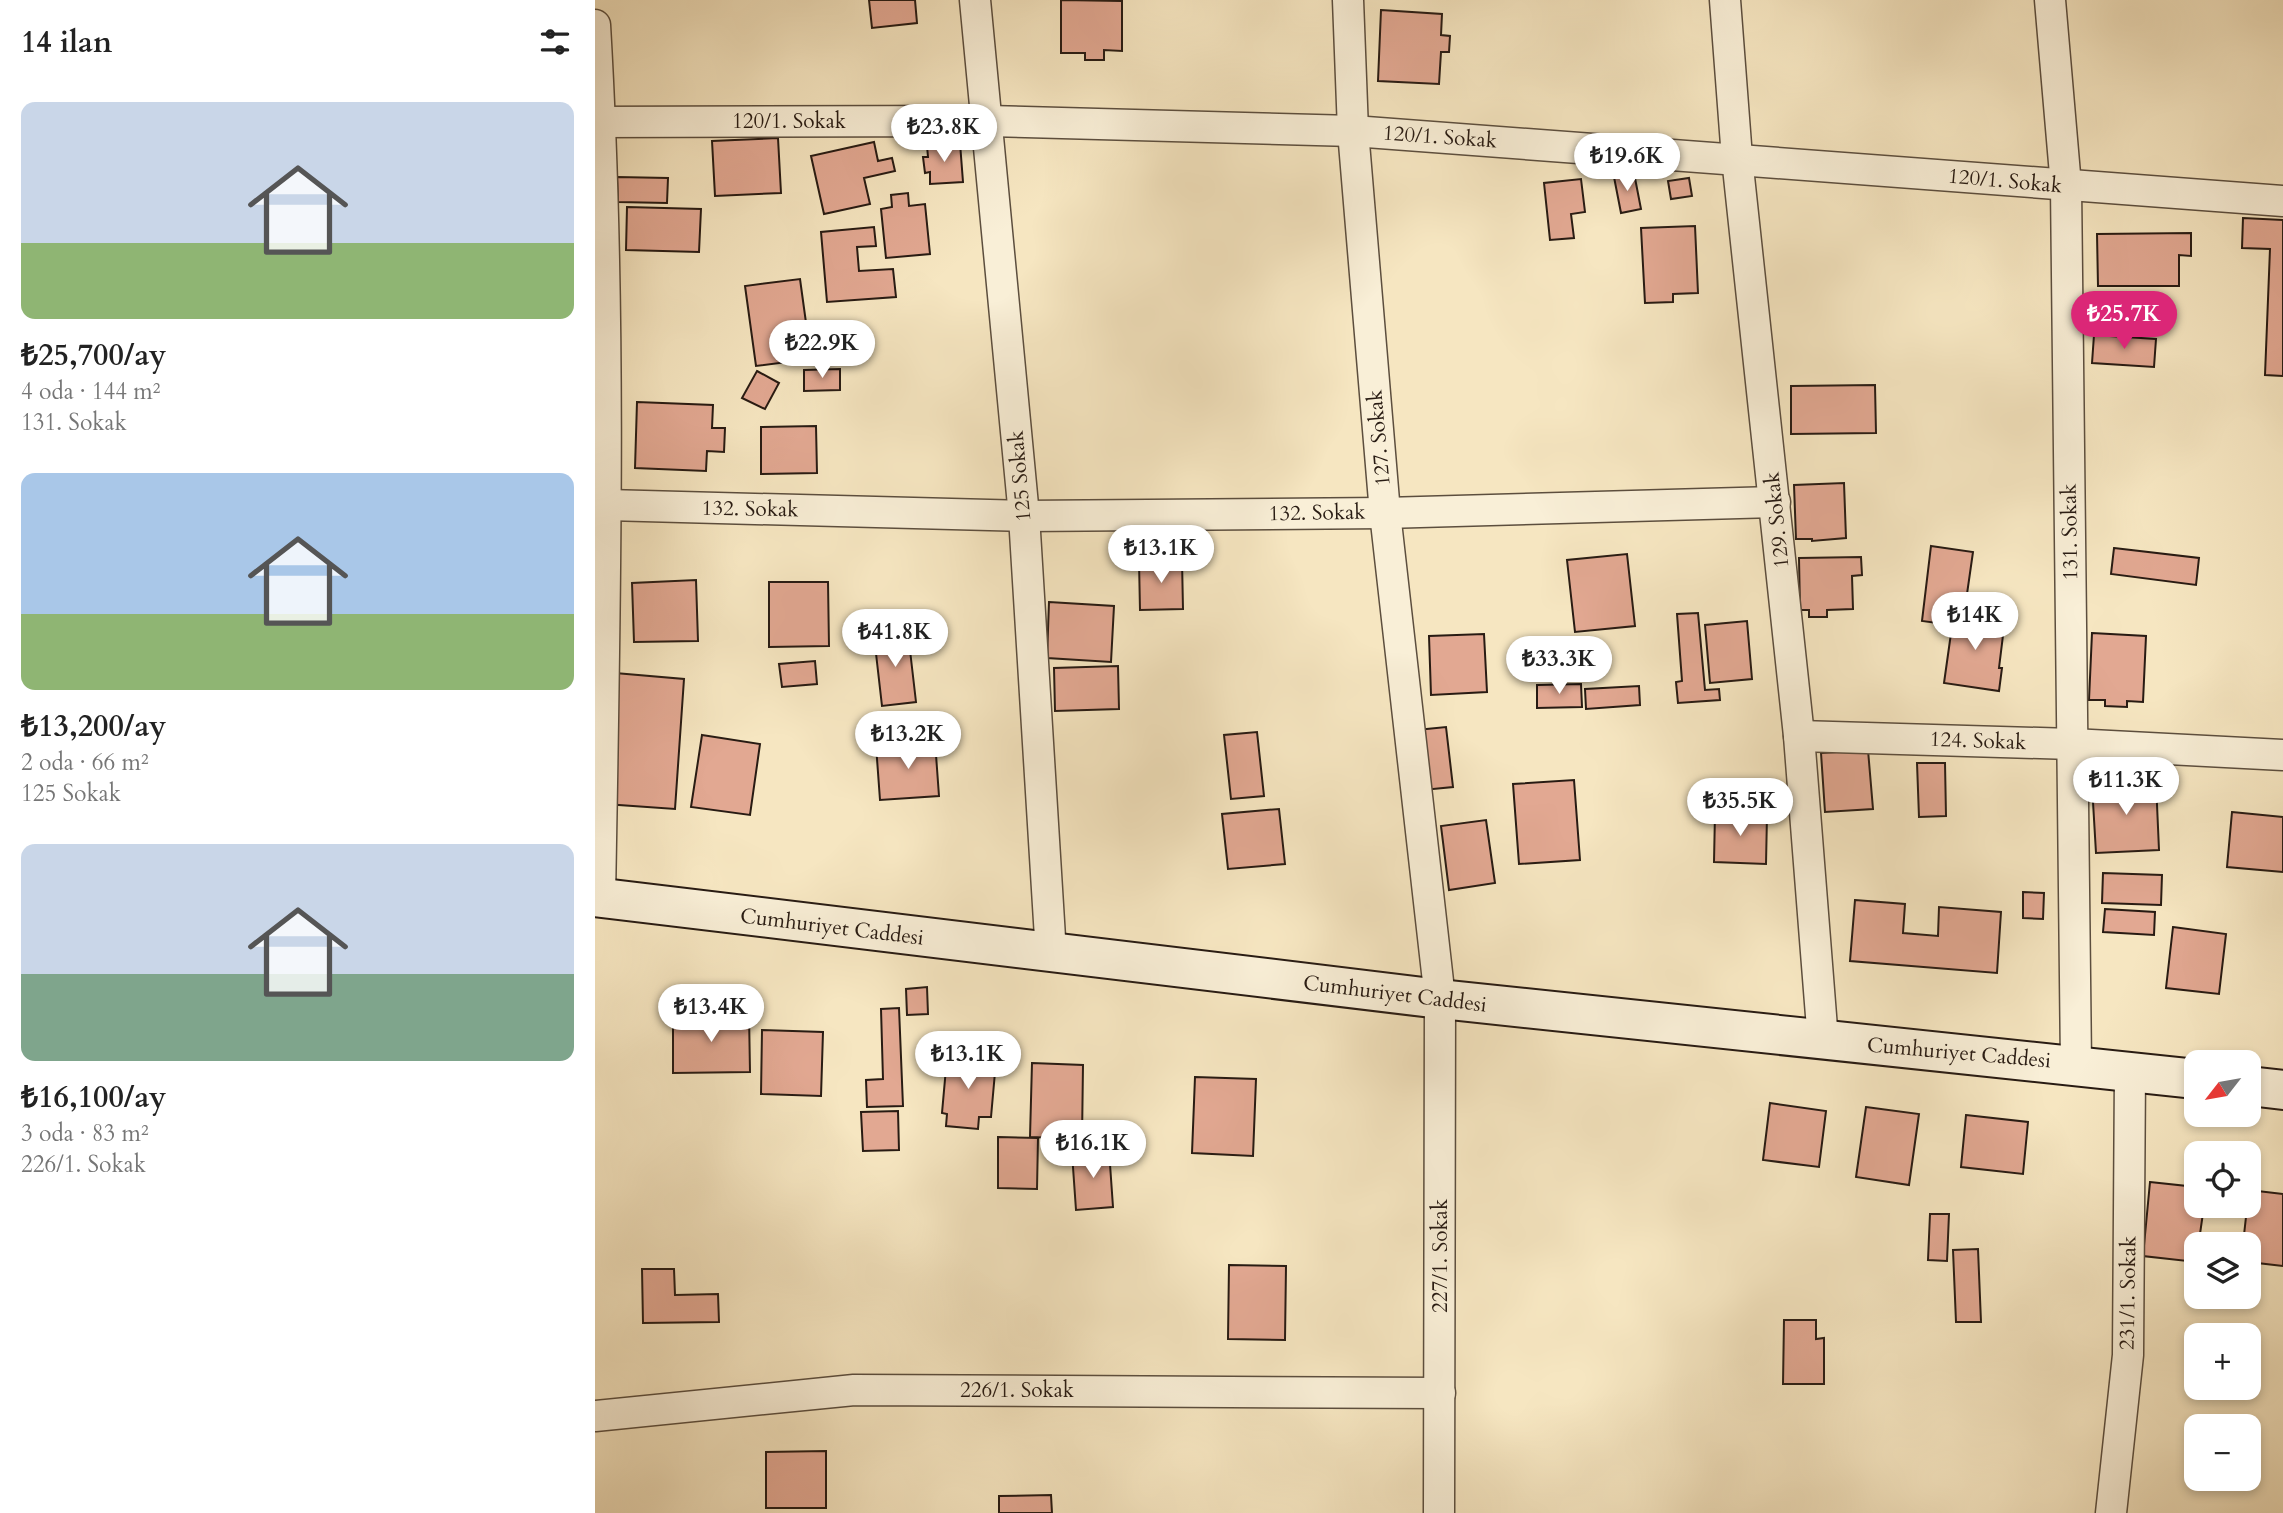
<!DOCTYPE html>
<html lang="tr">
<head>
<meta charset="utf-8">
<style>
  :root { --surface:#fff; --page:#f2f2f2; --text:#222; --muted:#767676; --accent:#db2777 }
  body { margin:0; font-family:Cardo,serif; background:var(--page); color:var(--text); height:100vh; display:flex; flex-direction:column; font-size:26px; white-space:nowrap }
  * { box-sizing:border-box; margin:0 }
  p { font-size:23px; color:var(--muted) }
  .icon { flex:none; width:38px; height:38px; fill:none; stroke:currentColor; stroke-width:2; stroke-linecap:round; stroke-linejoin:round }
  .map { position:relative; flex:1; overflow:hidden }
  .side { display:flex; flex-direction:column; background:var(--surface); width:595px }
  .side>* { flex:none }
  .needle { width:46px; rotate:239deg }
  .tools { position:absolute; left:1589px; top:1050px; display:grid; gap:14px }
  .tools a { display:grid; place-items:center; width:77px; height:77px; border-radius:14px; background:var(--surface); box-shadow:0 4px 10px #0003; font-size:35px }
  .price { position:absolute; translate:-50% -60px; padding:0 16px; border-radius:24px; background:#fff; color:#222; font-size:23px; line-height:46px; filter:drop-shadow(0 2px 4px #0008) }
  .price::after { content:''; position:absolute; left:50%; top:42px; width:21px; height:16px; margin-left:-10px; background:inherit; clip-path:polygon(0 0,100% 0,50% 100%) }
  .price.active { background:var(--accent); color:#fff }
  ul { padding:0; list-style:none }
  li { display:grid; align-content:center; gap:14px; height:371px; padding:0 21px }
  li span { display:grid; place-items:center; height:217px; border-radius:14px; color:#555 }
  li>.icon { margin-inline-start:auto }
  span .icon { width:126px; height:126px; fill:#fffc; stroke-width:1 }
  li b { font-size:30px }
  h2 { display:flex; justify-content:space-between; align-items:center; height:84px; padding:0 21px; font-size:30px }
  main { display:flex; flex:1; min-height:0 }
  .map>svg:first-child { display:block }
  .building { fill:#e2a892; stroke:#281b13; stroke-width:2 }
  .lines { fill:none; stroke-linecap:round; stroke-linejoin:round }
  .minor-casing { stroke:#5c4e3e; stroke-width:33 }
  .secondary-casing { stroke:#281b13; stroke-width:42 }
  .minor { stroke:#f9efd7; stroke-width:30 }
  .secondary { stroke:#f9efd7; stroke-width:38 }
  .labels { text-anchor:middle; dominant-baseline:central; stroke-width:5; stroke-linejoin:round; paint-order:stroke }
  .street-label { font-size:21px; fill:#281b13; stroke:#f9efd7 }
</style>
</head>
<body>
<main>
<section class="side">
<h2>14 ilan<svg class="icon" aria-label="filters" viewBox="0 0 24 24"><path d="M4 7h16M4 17h16"/><circle cx="9" cy="7" r="2"/><circle cx="15" cy="17" r="2"/></svg></h2>
<ul>
<li><span style="background:linear-gradient(#c9d6e8 65%,#8fb573 0)"><svg class="icon" aria-label="home" viewBox="0 0 24 24"><path d="M3 11l9-7 9 7M6 9v11h12V9"/></svg></span><div><b>₺25,700/ay</b><p>4 oda · 144 m²</p><p>131. Sokak</p></div></li>
<li><span style="background:linear-gradient(#a9c7e8 65%,#8fb573 0)"><svg class="icon" aria-label="home" viewBox="0 0 24 24"><path d="M3 11l9-7 9 7M6 9v11h12V9"/></svg></span><div><b>₺13,200/ay</b><p>2 oda · 66 m²</p><p>125 Sokak</p></div></li>
<li><span style="background:linear-gradient(#c9d6e8 60%,#7fa58c 0)"><svg class="icon" aria-label="home" viewBox="0 0 24 24"><path d="M3 11l9-7 9 7M6 9v11h12V9"/></svg></span><div><b>₺16,100/ay</b><p>3 oda · 83 m²</p><p>226/1. Sokak</p></div></li>
</ul>
</section>
<div class="map">
<svg width="1688" height="1513" viewBox="0 0 1688 1513">
  <rect width="100%" height="100%" fill="#f6e6c1"/>
  <filter id="stains"><feTurbulence type="fractalNoise" baseFrequency=".00286" numOctaves="4"/><feColorMatrix values="0 0 0 0 .2 0 0 0 0 .09 0 0 0 0 .02 0 0 0 .5 -.17"/></filter>
  <radialGradient id="worn" r=".72"><stop offset=".6" stop-color="#630" stop-opacity="0"/><stop offset="1" stop-color="#630" stop-opacity=".3"/></radialGradient>
  <g class="building">
    <path d="M274 0H320L322 23 277 28Z"/>
    <path d="M466 0 527 1V51L509 50V60H490V53H466Z"/>
    <path d="M786 10 847 14 846 35 855 36 854 52H846L844 84 783 81Z"/>
    <path d="M183 138 186 193 120 196 117 141Z"/>
    <path d="M279 142 283 161 297 158 300 171 269 178 275 204 229 214 216 156Z"/>
    <path d="M365 143 368 182 335 184V172L330 173 328 157H333L332 146Z"/>
    <path d="M1039 173 1046 209 1026 213 1019 177Z"/>
    <path d="M22 177 73 178 72 203 23 202Z"/>
    <path d="M1094 178 1097 196 1076 199 1073 181Z"/>
    <path d="M986 179 990 212 976 214 979 238 955 240 949 183Z"/>
    <path d="M313 193 314 206 330 204 335 254 291 258 286 209 297 207 296 195Z"/>
    <path d="M32 207 106 209 104 252 31 250Z"/>
    <path d="M1648 218 1688 220V376L1670 375 1675 249 1647 248Z"/>
    <path d="M1100 226 1103 293 1078 294V302L1050 303 1046 228Z"/>
    <path d="M279 227 281 246 262 247 264 271 298 269 301 297 232 302 226 232Z"/>
    <path d="M1596 233V256L1584 255V286H1503L1502 234Z"/>
    <path d="M205 279 216 359 161 366 150 286Z"/>
    <path d="M1499 335 1561 339 1559 367 1497 363Z"/>
    <path d="M245 369V390L209 391V370Z"/>
    <path d="M162 371 184 383 170 409 147 398Z"/>
    <path d="M1280 385 1281 433 1196 434V386Z"/>
    <path d="M42 402 118 405 117 428H130L129 452 112 451 111 471 40 468Z"/>
    <path d="M221 426 222 473 166 474V427Z"/>
    <path d="M1249 483 1251 538 1217 541V539H1201L1199 485Z"/>
    <path d="M1336 546 1378 552 1370 608 1352 606 1349 624 1327 621Z"/>
    <path d="M1519 548 1604 558 1601 585 1516 574Z"/>
    <path d="M1032 554 1040 626 980 632 972 560Z"/>
    <path d="M1266 557 1267 575 1257 576 1258 609 1232 610V617H1214V610H1205L1204 558Z"/>
    <path d="M587 560 588 609 545 610 544 561Z"/>
    <path d="M101 580 103 641 39 642 37 583Z"/>
    <path d="M174 582H233L234 646 174 647Z"/>
    <path d="M454 602 519 606 516 662 452 658Z"/>
    <path d="M1359 612 1410 619 1404 668H1407L1404 691 1349 683Z"/>
    <path d="M1103 613 1110 690 1124 689 1125 700 1083 703 1081 682 1087 681 1082 614Z"/>
    <path d="M1152 621 1157 679 1115 683 1110 625Z"/>
    <path d="M313 633 321 702 287 706 279 636Z"/>
    <path d="M1497 633 1551 636 1548 702 1532 701V707L1510 706V700H1494Z"/>
    <path d="M889 634 892 692 836 695 834 636Z"/>
    <path d="M220 661 222 684 187 687 184 664Z"/>
    <path d="M523 666 524 709 460 711 459 668Z"/>
    <path d="M20 673 89 679 80 809 10 804Z"/>
    <path d="M986 684 987 707 942 708V685Z"/>
    <path d="M1044 686 1045 705 991 709 990 689Z"/>
    <path d="M851 727 858 787 828 790 822 730Z"/>
    <path d="M662 732 669 796 636 799 629 735Z"/>
    <path d="M107 735 165 744 155 815 96 807Z"/>
    <path d="M340 741 344 796 285 800 281 745Z"/>
    <path d="M1273 750 1278 809 1230 812 1226 753Z"/>
    <path d="M1322 763H1350L1351 816 1324 817Z"/>
    <path d="M979 780 985 860 924 864 918 784Z"/>
    <path d="M1561 782 1564 850 1501 853 1497 785Z"/>
    <path d="M684 809 690 864 633 869 627 814Z"/>
    <path d="M1637 812 1688 817V872L1632 867Z"/>
    <path d="M1120 813 1172 815 1171 864 1119 862Z"/>
    <path d="M891 820 900 883 854 890 846 826Z"/>
    <path d="M1508 873 1567 875 1566 905 1507 903Z"/>
    <path d="M1428 892 1449 893 1448 919 1428 918Z"/>
    <path d="M1260 900 1310 904 1308 933 1343 936 1344 907 1406 912 1402 973 1255 961Z"/>
    <path d="M1510 909 1560 912 1559 935 1508 932Z"/>
    <path d="M1578 927 1631 934 1624 994 1571 988Z"/>
    <path d="M332 987 333 1014 312 1015 311 989Z"/>
    <path d="M304 1008 308 1106 272 1107 271 1080 288 1079 286 1009Z"/>
    <path d="M154 1014 155 1072 78 1073V1015Z"/>
    <path d="M167 1030 228 1032 226 1096 166 1094Z"/>
    <path d="M352 1057 401 1061 396 1117H384L383 1129 351 1126 352 1114 347 1113Z"/>
    <path d="M437 1063 488 1065 487 1139 435 1137Z"/>
    <path d="M600 1077 661 1079 658 1156 597 1153Z"/>
    <path d="M1175 1103 1231 1111 1224 1167 1168 1160Z"/>
    <path d="M1271 1107 1324 1114 1314 1185 1261 1177Z"/>
    <path d="M303 1111 304 1150 268 1151 266 1112Z"/>
    <path d="M1371 1115 1433 1122 1428 1174 1366 1167Z"/>
    <path d="M403 1137 443 1138 442 1189 403 1188Z"/>
    <path d="M514 1150 518 1207 481 1210 477 1153Z"/>
    <path d="M1555 1182 1601 1187V1206H1609L1601 1262 1548 1256Z"/>
    <path d="M1654 1190 1688 1194V1266L1654 1262V1244H1648Z"/>
    <path d="M1335 1214H1354L1352 1261 1333 1260Z"/>
    <path d="M1383 1249 1386 1322H1361L1358 1250Z"/>
    <path d="M634 1265 691 1266 690 1340 633 1339Z"/>
    <path d="M47 1269H79L80 1295 123 1294 124 1322 48 1323Z"/>
    <path d="M1189 1320H1221V1339L1229 1338V1384H1188Z"/>
    <path d="M231 1451V1508H171V1452Z"/>
    <path d="M456 1495 457 1513H404V1496Z"/>
  </g>
  <g class="lines">
    <g class="minor-casing">
      <g id="minor">
        <path d="M380 0 429 516 456 954"/>
        <path d="M753 0 758 131 790 513 845 999 844 1513"/>
        <path d="M1130 0 1142 158 1204 736 1228 1041"/>
        <path d="M1455 0 1471 186 1481 1065"/>
        <path d="M0 25C17 315 10 607 5 898"/>
        <path d="M0 122 393 121 758 131 1688 201"/>
        <path d="M12 505 429 516 790 513 1180 502"/>
        <path d="M1204 736 1477 744 1688 755"/>
        <path d="M0 1416 259 1390 845 1393"/>
        <path d="M1516 1513 1533 1355 1535 1071"/>
      </g>
    </g>
    <g class="secondary-casing">
      <g id="secondary">
        <path d="M0 897 845 999 1601 1079"/>
        <path d="M1654 1086 1688 1090"/>
      </g>
    </g>
    <use href="#minor" class="minor"/>
    <use href="#secondary" class="secondary"/>
  </g>
  <g class="labels">
    <g class="street-label">
      <text x="194" y="121">120/1. Sokak</text>
      <text transform="translate(845 137) rotate(4)">120/1. Sokak</text>
      <text transform="translate(1410 181) rotate(5)">120/1. Sokak</text>
      <text transform="translate(784 438) rotate(-95)">127. Sokak</text>
      <text transform="translate(425 476) rotate(-95)">125 Sokak</text>
      <text transform="translate(155 509) rotate(1)">132. Sokak</text>
      <text transform="translate(722 513) rotate(-1)">132. Sokak</text>
      <text transform="translate(1182 520) rotate(-96)">129. Sokak</text>
      <text transform="translate(1475 532) rotate(-91)">131. Sokak</text>
      <text transform="translate(1383 741) rotate(2)">124. Sokak</text>
      <text transform="translate(237 927) rotate(7)">Cumhuriyet Caddesi</text>
      <text transform="translate(800 994) rotate(7)">Cumhuriyet Caddesi</text>
      <text transform="translate(1364 1053) rotate(5)">Cumhuriyet Caddesi</text>
      <text transform="translate(845 1256) rotate(-90)">227/1. Sokak</text>
      <text transform="translate(1533 1293) rotate(-89)">231/1. Sokak</text>
      <text x="422" y="1390">226/1. Sokak</text>
    </g>
  </g>
  <rect width="100%" height="100%" filter="url(#stains)"/>
  <rect width="100%" height="100%" fill="url(#worn)"/>
</svg>
<div class="tools">
<a><svg class="needle" viewBox="-14 -14 28 28"><path d="M0-13l5 13h-10z" fill="#e53935"/><path d="M0 13l5-13h-10z" fill="#767676"/></svg></a>
<a><svg class="icon" aria-label="locate" viewBox="0 0 24 24"><circle cx="12" cy="12" r="6"/><path d="M12 2v4M12 18v4M2 12h4M18 12h4"/></svg></a>
<a><svg class="icon" aria-label="layers" viewBox="0 0 24 24"><path d="M12 4l9 5-9 5-9-5zM3 14l9 5 9-5"/></svg></a>
<a>+</a>
<a>−</a>
</div>
<b class="price" style="left:349px;top:164px">₺23.8K</b>
<b class="price" style="left:1032px;top:193px">₺19.6K</b>
<b class="price active" style="left:1529px;top:351px">₺25.7K</b>
<b class="price" style="left:227px;top:380px">₺22.9K</b>
<b class="price" style="left:566px;top:585px">₺13.1K</b>
<b class="price" style="left:1380px;top:652px">₺14K</b>
<b class="price" style="left:300px;top:669px">₺41.8K</b>
<b class="price" style="left:964px;top:696px">₺33.3K</b>
<b class="price" style="left:313px;top:771px">₺13.2K</b>
<b class="price" style="left:1531px;top:817px">₺11.3K</b>
<b class="price" style="left:1145px;top:838px">₺35.5K</b>
<b class="price" style="left:116px;top:1044px">₺13.4K</b>
<b class="price" style="left:373px;top:1091px">₺13.1K</b>
<b class="price" style="left:498px;top:1180px">₺16.1K</b>
</div>
</main>
</body>
</html>
